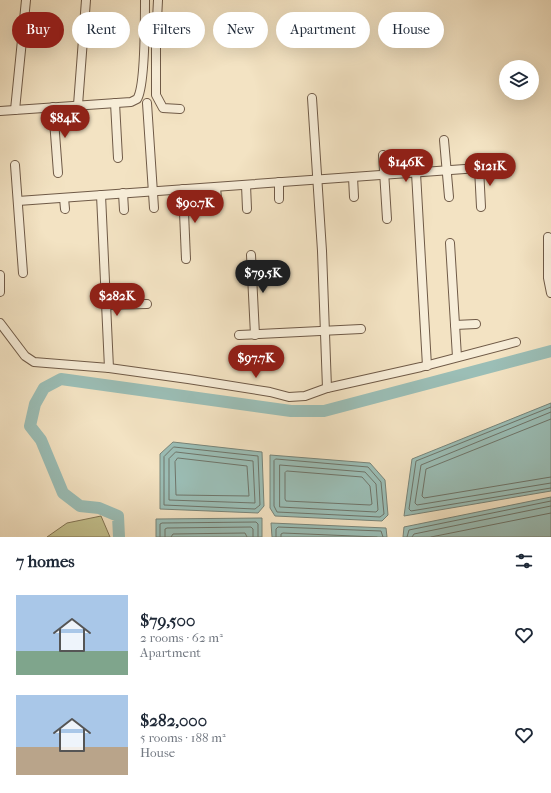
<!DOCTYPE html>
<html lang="en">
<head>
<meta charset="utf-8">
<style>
  :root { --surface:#fff; --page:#f6f6f7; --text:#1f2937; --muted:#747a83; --accent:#8f2418 }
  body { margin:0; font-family:"IM FELL French Canon",serif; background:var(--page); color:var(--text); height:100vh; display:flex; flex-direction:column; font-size:15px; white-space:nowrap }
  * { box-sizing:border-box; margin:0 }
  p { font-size:13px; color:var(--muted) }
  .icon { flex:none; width:22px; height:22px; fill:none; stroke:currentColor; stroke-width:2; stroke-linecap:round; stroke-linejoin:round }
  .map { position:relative; height:537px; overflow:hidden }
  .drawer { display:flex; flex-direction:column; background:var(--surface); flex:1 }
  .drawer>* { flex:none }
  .banner { position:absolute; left:12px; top:12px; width:527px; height:36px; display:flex; gap:8px }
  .controls { position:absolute; left:499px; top:60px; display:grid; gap:8px }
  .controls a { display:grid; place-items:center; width:40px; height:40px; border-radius:50%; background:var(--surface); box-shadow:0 4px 16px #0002; font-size:20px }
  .price { position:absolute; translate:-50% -34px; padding:0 9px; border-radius:14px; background:var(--accent); color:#fff; font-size:13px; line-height:26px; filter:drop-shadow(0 1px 2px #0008) }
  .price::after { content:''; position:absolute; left:50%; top:24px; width:12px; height:9px; margin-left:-6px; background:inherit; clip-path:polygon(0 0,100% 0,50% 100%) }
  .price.current { background:#222; color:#fff }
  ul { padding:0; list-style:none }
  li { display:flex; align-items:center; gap:12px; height:100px; padding:0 16px }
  li span { display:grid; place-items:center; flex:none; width:112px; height:80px; border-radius:0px; color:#555 }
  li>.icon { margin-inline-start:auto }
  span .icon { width:48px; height:48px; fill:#fffc; stroke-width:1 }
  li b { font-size:17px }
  h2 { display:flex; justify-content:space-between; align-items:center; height:48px; padding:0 16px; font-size:17px }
  .pill { padding:0 14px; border-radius:18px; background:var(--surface); box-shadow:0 4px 16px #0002; font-size:14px; line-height:36px }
  .pill.current { background:var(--accent); color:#fff }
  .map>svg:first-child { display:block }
  .green { fill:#c3c18e; stroke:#837656 }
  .water { fill:#9bbeb6; stroke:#788479 }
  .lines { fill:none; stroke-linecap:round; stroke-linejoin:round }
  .shore { stroke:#6f756a; stroke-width:1 }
  .river { stroke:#9bbeb6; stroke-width:12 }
  .minor-casing { stroke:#6f5a47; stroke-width:10 }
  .minor { stroke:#f7edd8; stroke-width:8 }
</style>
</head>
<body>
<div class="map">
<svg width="551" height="537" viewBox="0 0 551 537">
  <rect width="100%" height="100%" fill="#f3e3c3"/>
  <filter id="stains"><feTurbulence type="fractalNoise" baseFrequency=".005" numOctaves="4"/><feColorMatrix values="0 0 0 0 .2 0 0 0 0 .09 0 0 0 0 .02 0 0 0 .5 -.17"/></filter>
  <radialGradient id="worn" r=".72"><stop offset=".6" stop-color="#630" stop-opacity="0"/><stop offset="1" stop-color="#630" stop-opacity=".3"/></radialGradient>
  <path class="green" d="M101 516 110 537H47L67 523Z"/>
  <g class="water">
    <path d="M551 403V491L404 516 412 459Z"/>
    <path d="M173 442 262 452 264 506 258 513 160 509V454Z"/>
    <path d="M270 455 370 463 385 480 388 515 382 521 275 516 270 508Z"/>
    <path d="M551 497V537H403L404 527Z"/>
    <path d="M262 518V537H156V519Z"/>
    <path d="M271 523 386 528 387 537H272Z"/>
  </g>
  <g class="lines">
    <g class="shore">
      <path d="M551 407 416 461 409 509 411 511 551 488"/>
      <path d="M551 412 421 465 415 503 417 505 551 483"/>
      <path d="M551 419 426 469 422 496 424 498 551 477"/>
      <path d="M174 447 258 456 260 505 255 509 164 505V457Z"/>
      <path d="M176 452 253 461 255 503 169 500V459Z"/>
      <path d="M178 458 247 466 249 496 176 495 175 462Z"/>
      <path d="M276 459 368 467 381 482 384 514 380 517 277 512 274 506V461Z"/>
      <path d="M280 465 365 472 376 484 378 510 376 512 280 507Z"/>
      <path d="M287 471 362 477 370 486 372 504 370 505 286 501 285 499V473Z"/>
      <path d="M160 537V524L162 523 256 522 258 524V537"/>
      <path d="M165 537V529L167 528 251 527 253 529V537"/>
      <path d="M171 537 173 534 245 533 247 537"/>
      <path d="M276 537V529L278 527 381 531 383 537"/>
      <path d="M281 537V534L283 533 377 537"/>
      <path d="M407 537 409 530 551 501"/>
      <path d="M412 537 414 534 551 506"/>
      <path d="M431 537 551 513"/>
    </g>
    <path class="river" d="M119 537 118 516 99 508 80 506 63 493 41 440 30 426 35 404 44 388 61 379 291 411H324L551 351"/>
    <g class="minor-casing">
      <g id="minor">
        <path d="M158 0 156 40V95L163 108 180 109"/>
        <path d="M312 98 322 251 327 388"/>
        <path d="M115 103 118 158"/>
        <path d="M147 103 154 208"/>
        <path d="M78 105 86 0"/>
        <path d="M53 107 58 173"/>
        <path d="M15 110 26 0"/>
        <path d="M0 111 131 102 137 99C145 88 145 18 145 0"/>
        <path d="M444 140 449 197"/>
        <path d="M383 155 387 219"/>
        <path d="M15 165 23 273"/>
        <path d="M479 168 481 207"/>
        <path d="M416 173 427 366"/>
        <path d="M353 177 354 197"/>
        <path d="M246 185 247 209"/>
        <path d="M216 187 217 199"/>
        <path d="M183 189 186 259"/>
        <path d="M123 193 124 210"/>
        <path d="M101 195 109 368"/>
        <path d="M64 198 65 209"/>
        <path d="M279 199V182"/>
        <path d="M18 201 479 168 487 163"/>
        <path d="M548 237V278L551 293"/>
        <path d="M450 243 457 357"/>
        <path d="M251 255 255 335"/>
        <path d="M0 292V275"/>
        <path d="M106 305 147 304"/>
        <path d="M0 323 25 356 34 362 109 368 188 379 270 392 289 397 305 396 327 388 421 367 516 342"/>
        <path d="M455 325 476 324"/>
        <path d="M239 335 361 329"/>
      </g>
    </g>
    <use href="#minor" class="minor"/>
  </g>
  <rect width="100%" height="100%" filter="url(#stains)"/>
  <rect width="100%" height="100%" fill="url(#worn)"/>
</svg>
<div class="controls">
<a><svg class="icon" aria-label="layers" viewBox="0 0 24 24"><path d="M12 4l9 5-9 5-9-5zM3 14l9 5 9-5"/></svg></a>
</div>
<b class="price" style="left:65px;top:139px">$84K</b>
<b class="price" style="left:406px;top:183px">$146K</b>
<b class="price" style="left:490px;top:187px">$121K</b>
<b class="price" style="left:195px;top:224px">$90.7K</b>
<b class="price current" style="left:263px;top:294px">$79.5K</b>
<b class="price" style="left:117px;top:317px">$282K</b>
<b class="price" style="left:256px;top:379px">$97.7K</b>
<div class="banner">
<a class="pill current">Buy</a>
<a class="pill">Rent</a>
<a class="pill">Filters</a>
<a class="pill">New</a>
<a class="pill">Apartment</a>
<a class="pill">House</a>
</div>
</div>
<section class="drawer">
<h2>7 homes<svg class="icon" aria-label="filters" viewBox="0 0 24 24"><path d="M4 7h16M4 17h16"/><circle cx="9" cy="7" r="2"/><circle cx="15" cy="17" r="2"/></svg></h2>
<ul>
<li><span style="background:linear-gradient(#a9c7e8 70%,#7fa58c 0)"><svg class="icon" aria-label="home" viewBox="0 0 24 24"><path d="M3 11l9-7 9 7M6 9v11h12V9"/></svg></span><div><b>$79,500</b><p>2 rooms · 62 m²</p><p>Apartment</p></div><svg class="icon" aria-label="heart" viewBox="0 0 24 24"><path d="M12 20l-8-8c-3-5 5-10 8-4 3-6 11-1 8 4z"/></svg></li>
<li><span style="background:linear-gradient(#a9c7e8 65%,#b9a48a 0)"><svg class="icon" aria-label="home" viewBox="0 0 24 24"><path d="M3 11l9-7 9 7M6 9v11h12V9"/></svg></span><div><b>$282,000</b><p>5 rooms · 188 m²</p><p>House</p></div><svg class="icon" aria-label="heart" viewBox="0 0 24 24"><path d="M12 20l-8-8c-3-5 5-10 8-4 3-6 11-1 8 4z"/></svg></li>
</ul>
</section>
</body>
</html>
